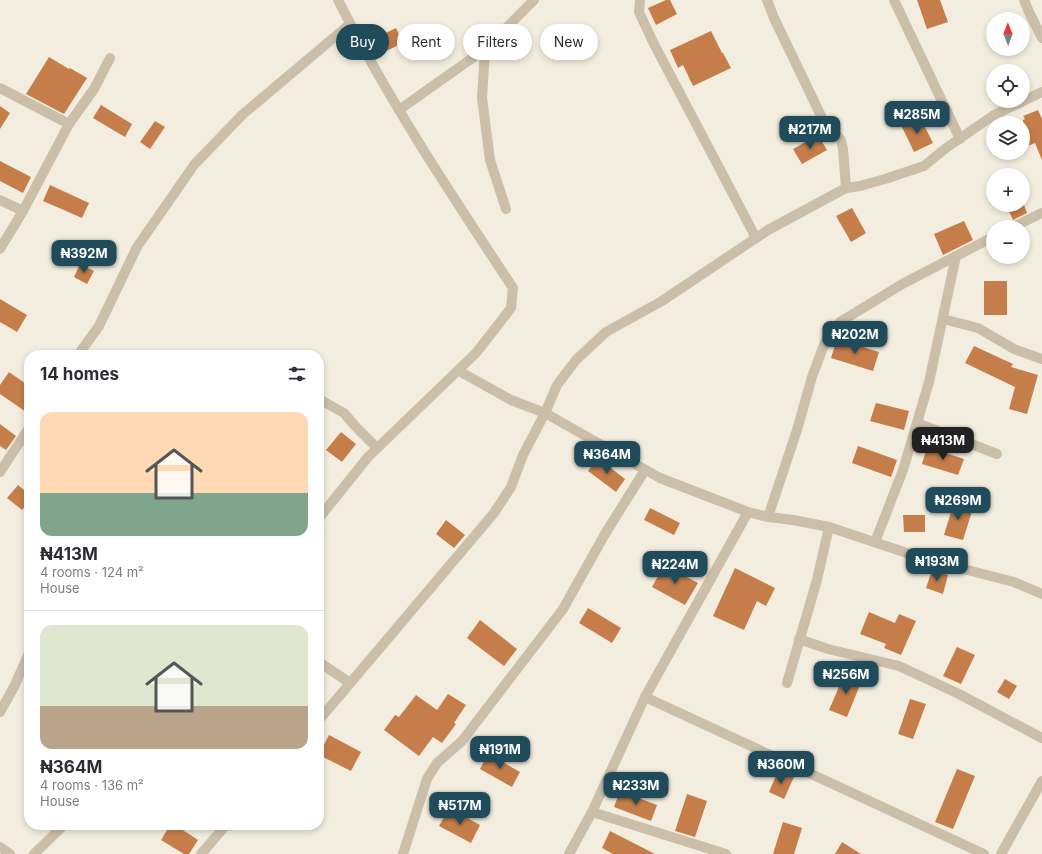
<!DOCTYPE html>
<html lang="en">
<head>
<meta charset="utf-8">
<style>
  :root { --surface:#fff; --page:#f2f2f3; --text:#2b2b33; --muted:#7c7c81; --line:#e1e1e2; --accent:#1f4b5a }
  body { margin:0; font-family:Inter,sans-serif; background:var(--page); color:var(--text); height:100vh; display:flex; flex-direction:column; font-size:15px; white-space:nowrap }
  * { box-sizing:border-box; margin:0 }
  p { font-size:13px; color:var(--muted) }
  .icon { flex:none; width:22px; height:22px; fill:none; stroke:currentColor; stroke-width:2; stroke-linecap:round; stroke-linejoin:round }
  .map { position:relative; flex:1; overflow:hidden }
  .panel { position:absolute; left:24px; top:350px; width:300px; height:480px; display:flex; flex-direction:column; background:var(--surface); border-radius:16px; box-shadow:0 2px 6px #0003 }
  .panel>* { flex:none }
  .top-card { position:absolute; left:336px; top:24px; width:380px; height:36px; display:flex; gap:8px }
  .needle { width:26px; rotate:359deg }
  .fabs { position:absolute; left:986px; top:12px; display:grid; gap:8px }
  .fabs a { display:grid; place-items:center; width:44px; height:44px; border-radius:50%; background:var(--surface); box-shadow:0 2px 6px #0003; font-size:20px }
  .price { position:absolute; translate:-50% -34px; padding:0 9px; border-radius:8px; background:var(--accent); color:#fff; font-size:13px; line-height:26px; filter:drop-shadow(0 1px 2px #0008) }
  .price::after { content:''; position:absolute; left:50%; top:24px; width:12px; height:9px; margin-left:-6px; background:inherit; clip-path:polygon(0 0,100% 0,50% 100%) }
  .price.selected { background:#222; color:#fff }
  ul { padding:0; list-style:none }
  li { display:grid; align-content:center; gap:8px; height:212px; padding:0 16px }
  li+li { border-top:1px solid var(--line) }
  li span { display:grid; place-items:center; height:124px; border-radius:12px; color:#555 }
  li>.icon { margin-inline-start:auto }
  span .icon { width:72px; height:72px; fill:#fffc; stroke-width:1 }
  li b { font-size:17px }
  h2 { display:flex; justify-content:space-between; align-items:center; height:48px; padding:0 16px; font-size:17px }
  .chip { padding:0 14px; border-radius:18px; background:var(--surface); box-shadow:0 2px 6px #0003; font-size:14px; line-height:36px }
  .chip.selected { background:var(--accent); color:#fff }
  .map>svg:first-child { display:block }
  .building { fill:#c57e4a }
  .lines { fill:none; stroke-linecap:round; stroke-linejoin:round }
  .minor { stroke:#cbbfaa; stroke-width:10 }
</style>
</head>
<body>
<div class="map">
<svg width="1042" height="854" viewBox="0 0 1042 854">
  <rect width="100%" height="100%" fill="#f2edde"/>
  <g class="building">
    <path d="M666 0H670L677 14 656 25 648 8Z"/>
    <path d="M917 0H940L948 22 927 29Z"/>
    <path d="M396 28 403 43 386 51 379 36Z"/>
    <path d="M711 31 722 53H723L731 68 693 86 683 65 678 68 670 50Z"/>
    <path d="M49 57 69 69 70 68 87 78 64 114 26 94Z"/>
    <path d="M101 105 132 124 125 137 93 118Z"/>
    <path d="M0 106 10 113 0 129Z"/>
    <path d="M1038 110 1042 119V160L1035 143 1023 148V120L1025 119 1023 116Z"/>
    <path d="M921 119 933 143 914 152 902 127Z"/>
    <path d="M155 121 165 127 150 149 140 142Z"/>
    <path d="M818 135 827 150 802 164 793 149Z"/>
    <path d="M0 161 31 177 23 193 0 181Z"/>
    <path d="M50 185 89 203 82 218 43 201Z"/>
    <path d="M1006 205H1024L1027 213 1013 220Z"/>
    <path d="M852 208 866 233 851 242 836 216Z"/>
    <path d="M964 221 973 240 943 255 934 234Z"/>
    <path d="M80 264 94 271 87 284 74 277Z"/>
    <rect x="984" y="281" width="23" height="34"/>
    <path d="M0 299 27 315 17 332 0 322Z"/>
    <path d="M837 339 879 352 873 371 831 358Z"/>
    <path d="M974 346 1013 364 1011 367 1038 375 1027 414 1009 409 1015 387 965 363Z"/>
    <path d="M9 372 29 386V414L0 394V385Z"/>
    <path d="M876 403 909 411 904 430 870 421Z"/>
    <path d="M0 424 16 436 6 450 0 446Z"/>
    <path d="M341 432 356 444 342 462 326 450Z"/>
    <path d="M858 446 897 460 891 477 852 463Z"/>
    <path d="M927 447 964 459 958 475 922 464Z"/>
    <path d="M598 458 625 479 616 492 588 471Z"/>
    <path d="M18 485 29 494V502L22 510 7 498Z"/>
    <path d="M954 502 973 508 963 540 944 535Z"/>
    <path d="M650 508 680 523 674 535 644 520Z"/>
    <path d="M903 515H925V532H904Z"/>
    <path d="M446 520 465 535 454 548 436 534Z"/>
    <path d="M664 565 698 583 685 605 652 587Z"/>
    <path d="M735 568 775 588 766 606 757 601 744 630 713 616Z"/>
    <path d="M932 570 948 575 943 594 926 588Z"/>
    <path d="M588 608 621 628 612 643 579 623Z"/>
    <path d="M869 612 895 623 899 614 916 621 901 655 884 648 886 644 860 634Z"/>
    <path d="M480 620 517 649 504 666 467 638Z"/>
    <path d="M957 647 975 655 961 684 943 676Z"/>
    <path d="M845 673 862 680 847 717 829 710Z"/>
    <path d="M1005 679 1017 686 1009 699 997 692Z"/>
    <path d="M448 694 466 705 454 723 456 724 442 743 433 737 419 756 384 730 395 715 399 717 416 695 437 710Z"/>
    <path d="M910 699 926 704 913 739 898 734Z"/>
    <path d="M329 735 361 752 351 771 319 755Z"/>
    <path d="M488 754 520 772 512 787 480 769Z"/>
    <path d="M957 769 975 776 953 829 935 822Z"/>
    <path d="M778 771 794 777 784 799 769 792Z"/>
    <path d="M620 791 657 805 651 821 614 807Z"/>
    <path d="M687 794 707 801 695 837 675 831Z"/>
    <path d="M449 808 480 825 471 843 439 826Z"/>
    <path d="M783 822 802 828 794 854H773Z"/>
    <path d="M170 825H175L198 840 189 854H184L161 840Z"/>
    <path d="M610 831 655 854H613L602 848Z"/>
    <path d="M842 842 861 854H835Z"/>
  </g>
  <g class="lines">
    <g class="minor">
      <path d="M640 0 639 12 653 42 756 238"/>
      <path d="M767 0 774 18 823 120 841 140 843 149 846 188"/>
      <path d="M894 0 960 139"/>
      <path d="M1024 0 1029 12 1042 38"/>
      <path d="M485 49 482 98 490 160 506 209"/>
      <path d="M0 88 69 124"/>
      <path d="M399 110 485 49 534 0"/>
      <path d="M0 200 23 211"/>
      <path d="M1013 227 1042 213"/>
      <path d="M0 249 23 211 69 124 94 89 110 58"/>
      <path d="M943 319 978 328 1014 349 1042 359"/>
      <path d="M78 355 99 326 137 247 194 165 242 115 350 24"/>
      <path d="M246 355H253"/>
      <path d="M459 371 511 400 545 413 660 478 748 512 768 517 793 520 829 527 925 559 1014 582 1042 594"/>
      <path d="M319 399 344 413 355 426 377 448"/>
      <path d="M917 423 997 454"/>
      <path d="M0 472 29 428"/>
      <path d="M768 517 797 430 812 377 825 342 840 322 904 283 993 237"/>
      <path d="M319 518 368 457 476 353 511 308 513 288C451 194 389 101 338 0"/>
      <path d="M875 542 903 470 929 382 956 256"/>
      <path d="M799 639 828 649 899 666 957 693 1042 738"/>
      <path d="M319 662 350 683"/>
      <path d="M787 683 817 580 829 527"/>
      <path d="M645 697 984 854"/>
      <path d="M0 712 14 687 29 653"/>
      <path d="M319 720 494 513 511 487 523 455 545 413 557 385 576 360 606 332 662 301 768 230 846 188 860 186 885 179 924 166 946 148 994 115 1042 92"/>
      <path d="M592 812 726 854"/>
      <path d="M0 847 10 854"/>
      <path d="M34 854 64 825"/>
      <path d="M201 854 226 825"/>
      <path d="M403 854 427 779 437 763 462 741 563 609 605 534 645 470"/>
      <path d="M569 854 592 812 645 697 748 512"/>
      <path d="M1001 854 1042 781"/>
    </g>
  </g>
</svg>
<div class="fabs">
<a><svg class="needle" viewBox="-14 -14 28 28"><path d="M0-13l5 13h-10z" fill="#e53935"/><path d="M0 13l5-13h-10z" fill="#7c7c81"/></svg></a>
<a><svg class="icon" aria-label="locate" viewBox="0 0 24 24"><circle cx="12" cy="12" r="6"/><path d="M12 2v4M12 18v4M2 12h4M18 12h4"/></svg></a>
<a><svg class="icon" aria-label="layers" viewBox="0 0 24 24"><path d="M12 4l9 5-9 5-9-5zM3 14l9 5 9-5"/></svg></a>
<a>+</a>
<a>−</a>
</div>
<b class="price" style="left:917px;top:135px">₦285M</b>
<b class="price" style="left:810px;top:150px">₦217M</b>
<b class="price" style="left:84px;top:274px">₦392M</b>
<b class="price" style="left:855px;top:355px">₦202M</b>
<b class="price selected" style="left:943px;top:461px">₦413M</b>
<b class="price" style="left:607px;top:475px">₦364M</b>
<b class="price" style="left:958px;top:521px">₦269M</b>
<b class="price" style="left:937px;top:582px">₦193M</b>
<b class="price" style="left:675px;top:585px">₦224M</b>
<b class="price" style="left:846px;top:695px">₦256M</b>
<b class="price" style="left:500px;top:770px">₦191M</b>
<b class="price" style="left:781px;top:785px">₦360M</b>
<b class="price" style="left:636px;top:806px">₦233M</b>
<b class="price" style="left:460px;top:826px">₦517M</b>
<div class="top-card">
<a class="chip selected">Buy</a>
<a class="chip">Rent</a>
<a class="chip">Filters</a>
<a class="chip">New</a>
</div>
<section class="panel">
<h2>14 homes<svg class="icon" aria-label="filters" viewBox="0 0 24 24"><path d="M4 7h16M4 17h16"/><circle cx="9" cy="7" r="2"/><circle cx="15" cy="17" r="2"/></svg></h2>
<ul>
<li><span style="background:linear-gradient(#ffd9b3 65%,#7fa58c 0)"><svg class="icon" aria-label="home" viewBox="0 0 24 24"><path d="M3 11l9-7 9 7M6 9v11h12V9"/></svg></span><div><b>₦413M</b><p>4 rooms · 124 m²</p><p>House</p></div></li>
<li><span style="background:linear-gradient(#dfe7d0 65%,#b9a48a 0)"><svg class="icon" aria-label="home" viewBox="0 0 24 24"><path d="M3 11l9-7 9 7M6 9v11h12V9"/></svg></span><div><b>₦364M</b><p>4 rooms · 136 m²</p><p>House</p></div></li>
</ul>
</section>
</div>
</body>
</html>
